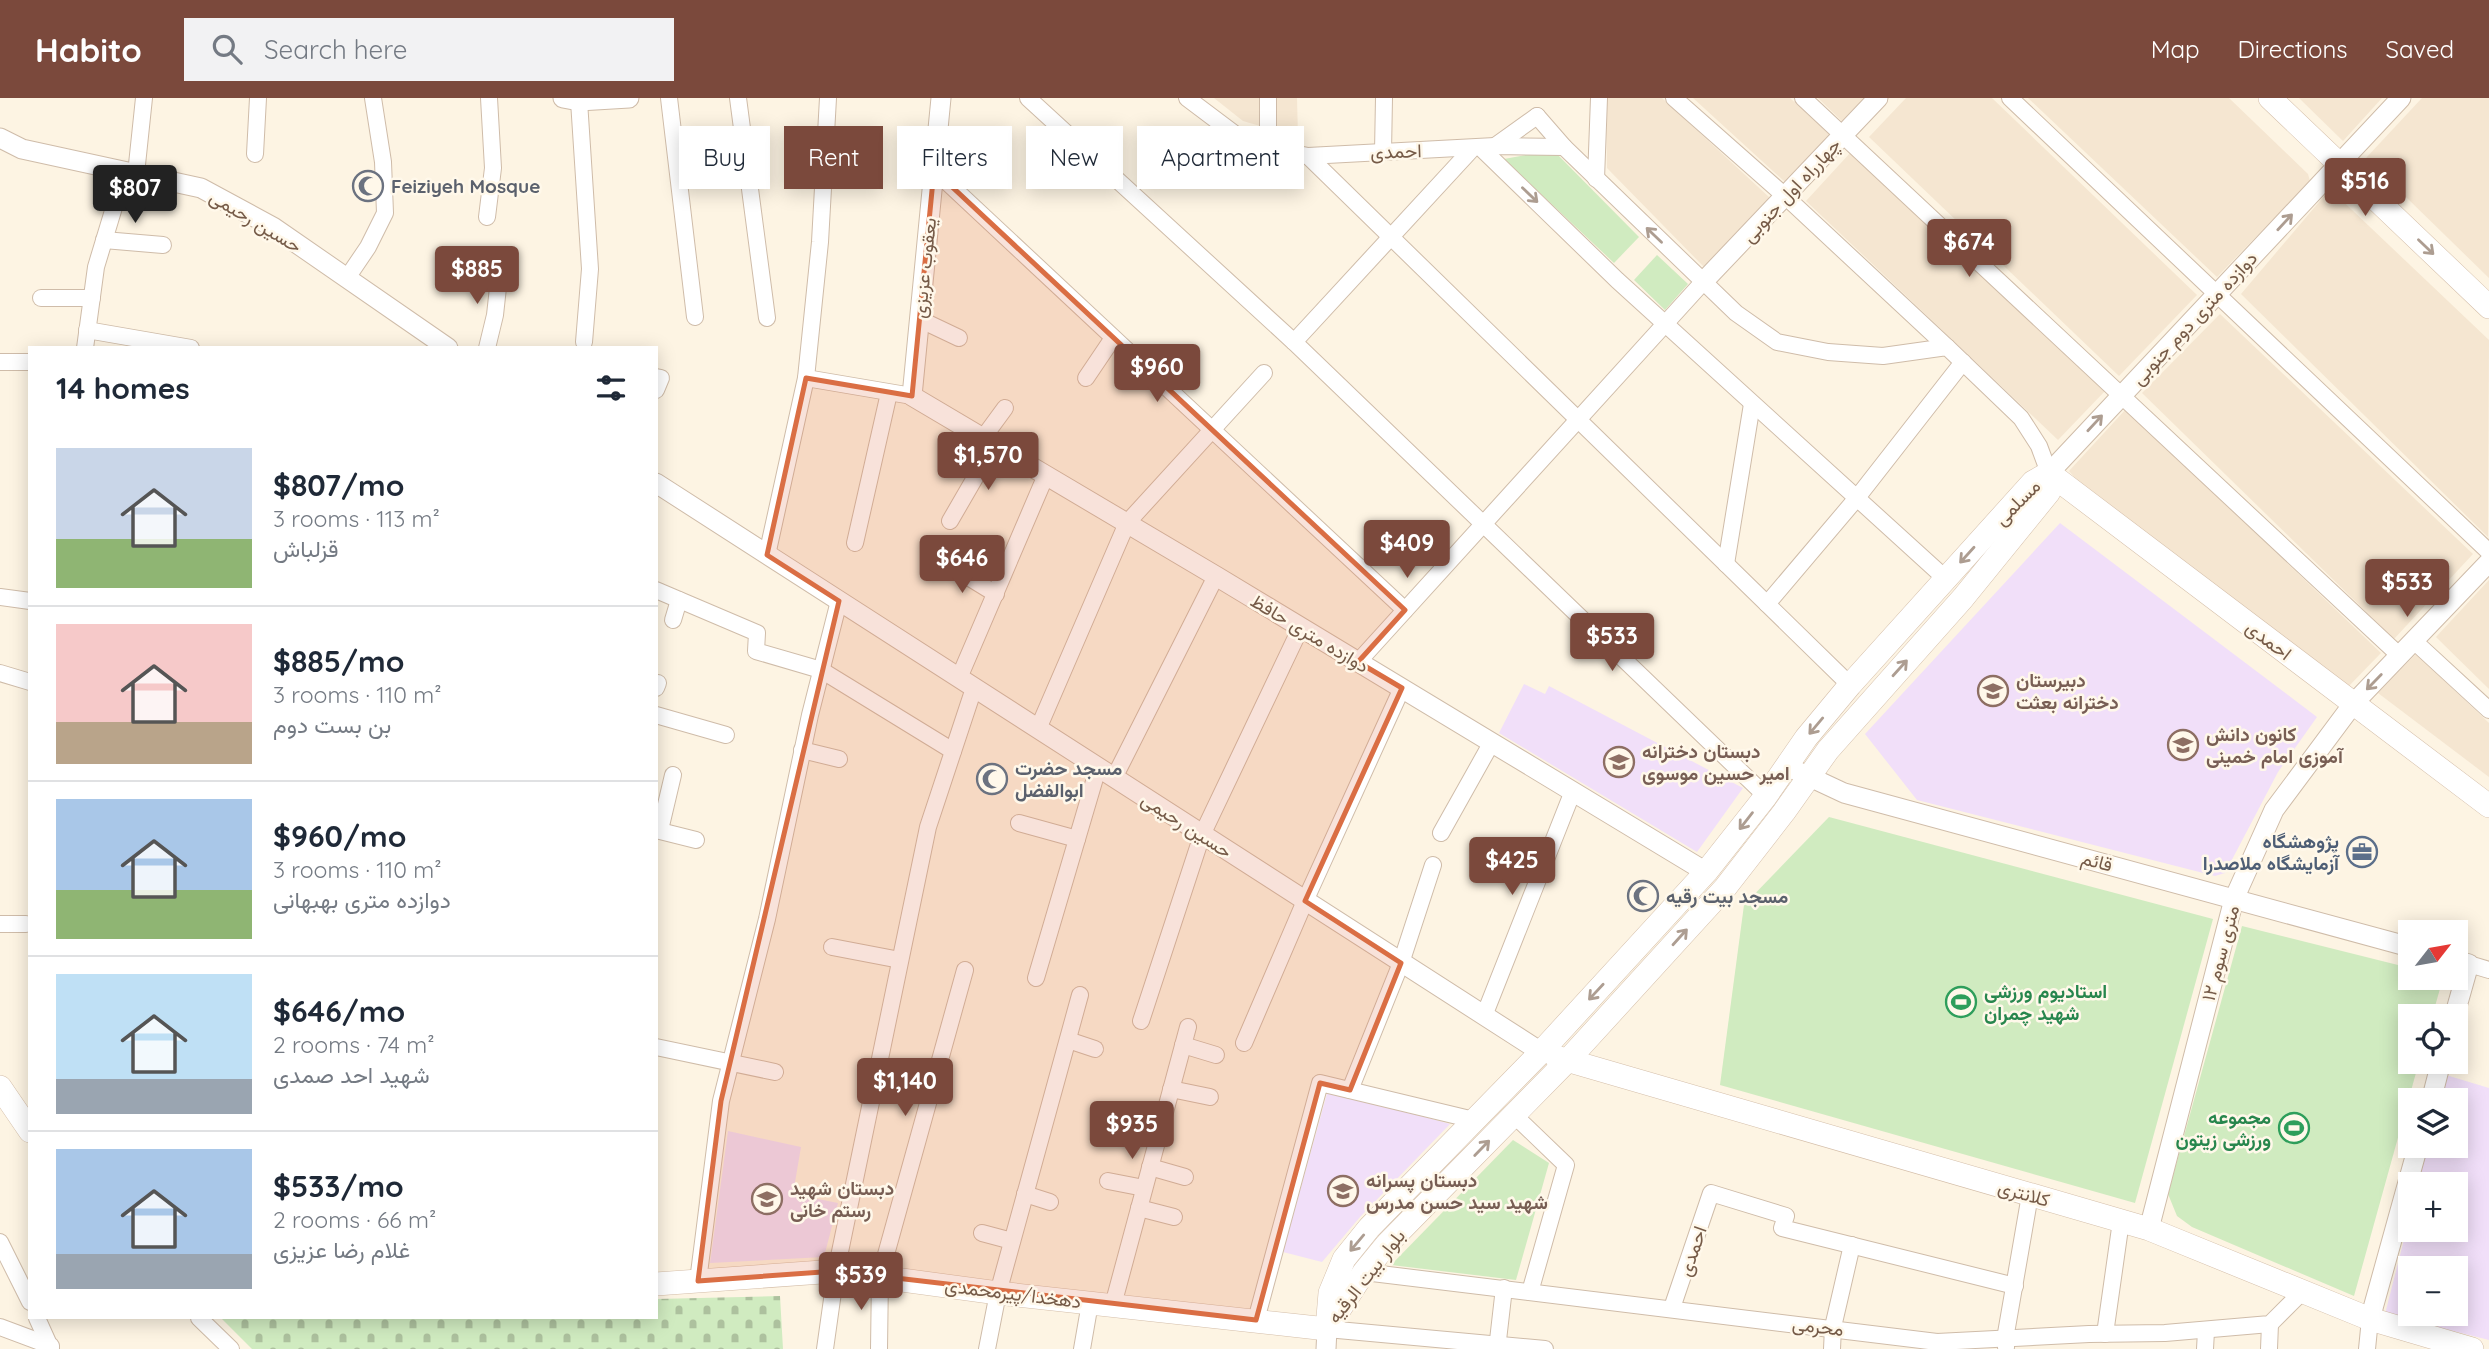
<!DOCTYPE html>
<html lang="en">
<head>
<meta charset="utf-8">
<style>
  :root { --surface:#fff; --page:#f2f2f3; --text:#1f2937; --muted:#747a83; --line:#e0e1e3; --accent:#7b493c }
  body { margin:0; font-family:Quicksand,Vazirmatn,sans-serif; background:var(--page); color:var(--text); height:100vh; display:flex; flex-direction:column; font-size:26px; white-space:nowrap }
  * { box-sizing:border-box; margin:0 }
  p { font-size:23px; color:var(--muted) }
  .icon { flex:none; width:38px; height:38px; fill:none; stroke:currentColor; stroke-width:2; stroke-linecap:round; stroke-linejoin:round }
  .map { position:relative; flex:1; overflow:hidden }
  .details { position:absolute; left:28px; top:248px; width:630px; height:973px; display:flex; flex-direction:column; background:var(--surface); border-radius:0px; box-shadow:0 4px 18px #0003 }
  .details>* { flex:none }
  .guide { position:absolute; left:679px; top:28px; width:665px; height:63px; display:flex; gap:14px }
  .needle { width:46px; rotate:59deg }
  .fabs { position:absolute; left:2398px; top:822px; display:grid; gap:14px }
  .fabs a { display:grid; place-items:center; width:70px; height:70px; border-radius:0px; background:var(--surface); box-shadow:0 4px 18px #0003; font-size:35px }
  .price { position:absolute; translate:-50% -60px; padding:0 16px; border-radius:7px; background:var(--accent); color:#fff; font-size:23px; line-height:46px; filter:drop-shadow(0 2px 4px #0008) }
  .price::after { content:''; position:absolute; left:50%; top:42px; width:21px; height:16px; margin-left:-10px; background:inherit; clip-path:polygon(0 0,100% 0,50% 100%) }
  .price.selected { background:#222; color:#fff }
  ul { padding:0; list-style:none }
  li { display:flex; align-items:center; gap:21px; height:175px; padding:0 28px }
  li+li { border-top:2px solid var(--line) }
  li span { display:grid; place-items:center; flex:none; width:196px; height:140px; border-radius:0px; color:#555 }
  li>.icon { margin-inline-start:auto }
  span .icon { width:84px; height:84px; fill:#fffc; stroke-width:1 }
  li b { font-size:30px }
  h2 { display:flex; justify-content:space-between; align-items:center; height:84px; padding:0 28px; font-size:30px }
  .chip { padding:0 24px; border-radius:0px; background:var(--surface); box-shadow:0 4px 18px #0003; font-size:24px; line-height:63px }
  .chip.selected { background:var(--accent); color:#fff }
  header { display:flex; align-items:center; gap:42px; box-sizing:border-box; height:98px; padding:0 35px; background:var(--accent); color:#fff }
  header strong { font-size:33px }
  nav { display:flex; gap:38px; margin-inline-start:auto; font-size:24px }
  .search { width:490px; height:63px; background:var(--page); display:flex; align-items:center; gap:18px; box-sizing:border-box; padding:0 24px; border-radius:0px; color:var(--muted); font-size:26px }
  .map>svg:first-child { display:block }
  .residential { fill:#f5e6d1 }
  .education { fill:#f1dff9; fill-rule:evenodd }
  .green { fill:#d0ebc0 }
  .cemetery { fill:url(#cemetery-stones) }
  .lines { fill:none; stroke-linecap:round; stroke-linejoin:round }
  .minor-casing { stroke:#cfbca9; stroke-width:18 }
  .tertiary-casing { stroke:#cfbca9; stroke-width:21 }
  .secondary-casing { stroke:#d4bea9; stroke-width:24 }
  .minor { stroke:#fff; stroke-width:16 }
  .tertiary { stroke:#fff; stroke-width:19 }
  .secondary { stroke:#fff; stroke-width:23 }
  .oneway { stroke:#ad9d91 }
  .marked { fill:#da6e44; fill-opacity:0.2; stroke:#da6e44; stroke-width:5; stroke-linejoin:round }
  .labels { text-anchor:middle; dominant-baseline:central; stroke-width:5; stroke-linejoin:round; paint-order:stroke }
  .street-label { font-size:19px; fill:#765b48; stroke:#fff8ea }
  .worship-label { font-size:19px; font-weight:bold; fill:#5b616d; stroke:#fff8ea; text-anchor:start }
  .education-label { font-size:19px; font-weight:bold; fill:#785e54; stroke:#fff8ea; text-anchor:start }
  .service-label { font-size:19px; font-weight:bold; fill:#4e5e75; stroke:#fff8ea; text-anchor:end }
  .leisure-label { font-size:19px; font-weight:bold; fill:#27864d; stroke:#fff8ea; text-anchor:start }
</style>
</head>
<body>
<header>
<strong>Habito</strong>
<div class="search"><svg class="icon" aria-label="search" viewBox="0 0 24 24"><circle cx="10" cy="10" r="6"/><path d="M15 15l6 6"/></svg>Search here</div>
<nav><a>Map</a><a>Directions</a><a>Saved</a></nav>
</header>
<div class="map">
<svg width="2489" height="1251" viewBox="0 0 2489 1251">
  <defs>
    <pattern id="cemetery-stones" width="16" height="16" patternUnits="userSpaceOnUse" patternTransform="scale(1.75)"><rect width="16" height="16" fill="#d0ebc0"/><path d="M2 7V4a2 2 0 0 1 4 0v3zM10 15v-3a2 2 0 0 1 4 0v3z" fill="#adc19e"/></pattern>
  </defs>
  <rect width="100%" height="100%" fill="#fdf4e3"/>
  <g class="residential">
    <path d="M1214 0H1297L1298 39 1243 23Z"/>
    <path d="M1606 0H1662L1770 100 1705 170 1607 70Z"/>
    <path d="M1693 0H1790L1830 37 1785 84Z"/>
    <path d="M1818 0H1868L1844 25Z"/>
    <path d="M1906 0H1992L2197 197 2119 278 1869 39Z"/>
    <path d="M2028 0H2229L2308 76 2310 83 2217 179Z"/>
    <path d="M2299 0H2382L2343 43Z"/>
    <path d="M2422 0H2489V180L2366 60Z"/>
    <path d="M1851 54 2105 293 2058 342 1806 103Z"/>
    <path d="M2330 91 2489 242 2488 439 2241 196Z"/>
    <path d="M2220 216 2473 456 2394 541 2142 295Z"/>
    <path d="M2126 311 2381 555 2347 590 2087 394 2069 373Z"/>
    <path d="M2489 482V591L2436 539Z"/>
    <path d="M2416 556 2489 625V679L2378 595Z"/>
  </g>
  <g class="education">
    <path d="M2060 425 2317 619 2278 674 2225 775 2215 778 1917 702 1865 636Z"/>
    <path d="M1524 586 1545 596 1549 588 1743 690 1697 754 1499 635Z"/>
    <path d="M2446 977 2489 990V1242L2385 1216 2410 1118V1132H2455V1087H2418L2428 1048H2455V1003H2440ZM2410 1171H2455V1216H2410Z"/>
    <path d="M1328 992 1450 1026 1360 1119 1322 1164 1283 1154Z"/>
    <path d="M728 1033 801 1049 793 1096 838 1105 824 1159 710 1165Z"/>
  </g>
  <g class="green">
    <path d="M1553 52 1639 139 1614 165 1504 61Z"/>
    <path d="M1657 157 1688 186 1665 212 1634 182Z"/>
    <path d="M1829 719 2213 821 2135 1105 1720 987 1744 807Z"/>
    <path d="M2242 828 2410 870V880H2443L2432 919H2410V964H2419L2354 1198 2192 1129 2177 1118 2168 1096Z"/>
    <path d="M1513 1042 1549 1065 1516 1182 1391 1167Z"/>
  </g>
  <path class="cemetery" d="M780 1198 783 1251H252L221 1220H656V1201Z"/>
  <g class="lines">
    <g class="minor-casing">
      <g id="minor">
        <path d="M669 0 695 219"/>
        <path d="M738 0 767 220"/>
        <path d="M1028 0 1294 244 1766 698"/>
        <path d="M1187 0 1248 46 1308 58 1495 48 1564 49"/>
        <path d="M1674 0 1785 98 1947 249"/>
        <path d="M1803 0 2400 558"/>
        <path d="M2010 0 2489 454"/>
        <path d="M579 3 590 171 584 244"/>
        <path d="M1537 18 1564 49 1736 215 1777 244 1828 254 1883 258 1947 249 2021 320 2039 348 2049 375"/>
        <path d="M1495 48 1537 18"/>
        <path d="M1268 50V0"/>
        <path d="M1481 50 1617 182 1946 481"/>
        <path d="M1383 54 1384 0"/>
        <path d="M255 56 258 0"/>
        <path d="M1308 58 1850 587"/>
        <path d="M934 72 1405 512"/>
        <path d="M136 76 144 0"/>
        <path d="M1596 81 1599 0"/>
        <path d="M487 119 493 70 489 0"/>
        <path d="M104 142 163 147"/>
        <path d="M347 180 368 149 385 115 383 64 373 0"/>
        <path d="M41 200H92"/>
        <path d="M919 221 959 240"/>
        <path d="M87 232 191 250"/>
        <path d="M1294 244 1472 51"/>
        <path d="M85 250 96 169 125 73"/>
        <path d="M487 250 495 217 500 171"/>
        <path d="M0 264H30"/>
        <path d="M656 279 661 280 656 292"/>
        <path d="M806 280 912 298"/>
        <path d="M1086 280 1113 240"/>
        <path d="M983 340 1005 310"/>
        <path d="M950 423 994 347"/>
        <path d="M855 445 889 295"/>
        <path d="M767 457 806 280 820 144 828 0"/>
        <path d="M947 466 996 496"/>
        <path d="M1726 466 1752 306"/>
        <path d="M656 492 757 535 756 553 821 572 953 653"/>
        <path d="M0 499 30 503"/>
        <path d="M1767 506 1856 401 1963 264"/>
        <path d="M673 522 679 502"/>
        <path d="M2414 543 2489 612"/>
        <path d="M1358 564 1704 183"/>
        <path d="M0 575 30 584"/>
        <path d="M959 580 1046 377"/>
        <path d="M656 590 658 585"/>
        <path d="M656 617 726 637"/>
        <path d="M1038 631 1127 425 1264 275"/>
        <path d="M802 652 839 661"/>
        <path d="M1114 680 1216 478"/>
        <path d="M1019 725 1077 741"/>
        <path d="M656 732 696 742"/>
        <path d="M660 732 673 677"/>
        <path d="M1441 735 1492 644"/>
        <path d="M0 826H26"/>
        <path d="M832 849 900 862"/>
        <path d="M2469 866 2489 872"/>
        <path d="M1036 880 1098 670"/>
        <path d="M1484 918 1573 693"/>
        <path d="M1141 923 1202 737 1301 529"/>
        <path d="M1068 942 1095 951"/>
        <path d="M1244 945 1305 803 1402 590"/>
        <path d="M1183 947 1216 957"/>
        <path d="M656 949 775 974"/>
        <path d="M1171 991 1210 999"/>
        <path d="M1350 992 1401 865 1433 767"/>
        <path d="M1514 1017 1566 1067 1530 1194"/>
        <path d="M1131 1030 1158 1040"/>
        <path d="M1150 1069 1185 1079"/>
        <path d="M1108 1083 1144 1090"/>
        <path d="M1025 1096 1050 1104"/>
        <path d="M1139 1110 1174 1119"/>
        <path d="M982 1135 1012 1143"/>
        <path d="M0 1144 30 1204"/>
        <path d="M1364 1174 1937 1244 2089 1236 2165 1235 2270 1226 2302 1194"/>
        <path d="M698 1183 721 1003 767 821 810 617 839 503"/>
        <path d="M1113 1207 1188 929"/>
        <path d="M1672 1210 1711 1095 1786 1118 1782 1130 2015 1188"/>
        <path d="M37 1220 51 1251"/>
        <path d="M199 1220 231 1251"/>
        <path d="M1256 1222 1320 985 1474 1022"/>
        <path d="M0 1229 51 1248"/>
        <path d="M1327 1231 1545 1251"/>
        <path d="M2105 1236 2121 1123"/>
        <path d="M2006 1249 2005 1241 2030 1097"/>
        <path d="M825 1251 836 1173 928 729 974 590"/>
        <path d="M879 1251 880 1178 965 872"/>
        <path d="M987 1251 998 1195 1080 897"/>
        <path d="M1082 1251 1090 1205"/>
        <path d="M1497 1251 1504 1190"/>
        <path d="M1832 1251 1833 1229 1852 1147"/>
        <path d="M2205 1251 2206 1233"/>
        <path d="M2269 1251 2270 1226"/>
        <path d="M2367 1251 2370 1221"/>
      </g>
    </g>
    <g class="tertiary-casing">
      <g id="tertiary">
        <path d="M563 0 579 3 629 0"/>
        <path d="M941 0 912 298 1216 478 1706 774"/>
        <path d="M0 40 22 51 201 90 273 129 448 250"/>
        <path d="M1704 183 1878 0"/>
        <path d="M2049 375 2401 0"/>
        <path d="M656 385 1541 954"/>
        <path d="M1797 673 1844 695 2410 849"/>
        <path d="M2454 919 2469 866 2455 862"/>
        <path d="M2431 1003 2441 964"/>
        <path d="M2149 1131 2234 801 2274 712 2353 606 2489 464"/>
        <path d="M2370 1221 2418 1048"/>
        <path d="M1326 1251 1327 1231"/>
      </g>
    </g>
    <g class="secondary-casing">
      <g id="secondary">
        <path d="M2270 0 2489 209"/>
        <path d="M2049 375 2489 708"/>
        <path d="M1556 959 2149 1131 2370 1221 2472 1251"/>
        <path d="M0 989 30 1033"/>
        <path d="M656 1186 836 1173 998 1195 1327 1231"/>
        <path d="M1328 1229 1364 1174 1387 1146 1568 962 1725 790 1784 714 1828 652 1963 500 2049 394V375"/>
        <path d="M1327 1231 1330 1195 1344 1161 1369 1130 1541 954 1706 774 1766 698 1806 640 1850 587 2033 384 2049 375"/>
      </g>
    </g>
    <use href="#minor" class="minor"/>
    <use href="#tertiary" class="tertiary"/>
    <use href="#secondary" class="secondary"/>
  </g>
  <defs><path id="oneway-shaft" d="M-6 0H5M1.5-3L5.5 0L1.5 3" fill="none" stroke-width="1.6" stroke-linecap="round" stroke-linejoin="round" transform="scale(1.75)"/></defs>
  <g class="oneway">
    <use href="#oneway-shaft" transform="translate(1530 97) rotate(44)"/>
    <use href="#oneway-shaft" transform="translate(2285 124) rotate(-47)"/>
    <use href="#oneway-shaft" transform="translate(1654 137) rotate(-136)"/>
    <use href="#oneway-shaft" transform="translate(2426 149) rotate(44)"/>
    <use href="#oneway-shaft" transform="translate(2095 325) rotate(-47)"/>
    <use href="#oneway-shaft" transform="translate(1967 457) rotate(132)"/>
    <use href="#oneway-shaft" transform="translate(1900 570) rotate(-48)"/>
    <use href="#oneway-shaft" transform="translate(2374 584) rotate(134)"/>
    <use href="#oneway-shaft" transform="translate(1816 628) rotate(130)"/>
    <use href="#oneway-shaft" transform="translate(1746 723) rotate(128)"/>
    <use href="#oneway-shaft" transform="translate(1680 839) rotate(-48)"/>
    <use href="#oneway-shaft" transform="translate(1596 894) rotate(133)"/>
    <use href="#oneway-shaft" transform="translate(1482 1050) rotate(-46)"/>
    <use href="#oneway-shaft" transform="translate(1357 1145) rotate(130)"/>
  </g>
  <path class="marked" d="M934 72 1405 512 1358 564 1402 590 1305 803 1401 865 1350 992 1320 985 1256 1222 836 1173 698 1183 721 1003 839 503 767 457 806 280 912 298Z"/>
  <defs>
    <g id="mosque-ring" transform="scale(1.575)"><circle r="9.5" fill="#fff8ea" stroke="#6b7280" stroke-width="1.5"/><path d="M3.5-4.9A6 6 0 1 0 3.5 4.9A5 5 0 1 1 3.5-4.9Z" fill="#6b7280"/></g>
    <g id="school-ring" transform="scale(1.575)"><circle r="9.5" fill="#fff8ea" stroke="#8d6e63" stroke-width="1.5"/><path d="M0-5L7-2L0 1L-7-2ZM-4 1L0 2.5L4 1V4Q0 6-4 4Z" fill="#8d6e63"/></g>
    <g id="office-ring" transform="scale(1.575)"><circle r="9.5" fill="#fff8ea" stroke="#5c6f8a" stroke-width="1.5"/><path d="M-6-3h4V-5.5h4V-3h4V5H-6ZM-1-4.5V-3h2v-1.5ZM-6 0V1H6V0Z" fill="#5c6f8a"/></g>
    <g id="stadium-ring" transform="scale(1.575)"><circle r="9.5" fill="#fff8ea" stroke="#2e9e5b" stroke-width="1.5"/><path d="M0-5a6.5 5 0 1 0 0 10a6.5 5 0 1 0 0-10ZM-3.5-1.8h7v3.6h-7Z" fill="#2e9e5b"/></g>
  </defs>
  <g fill-rule="evenodd">
    <use href="#mosque-ring" x="368" y="88"/>
    <use href="#school-ring" x="1993" y="593"/>
    <use href="#school-ring" x="2183" y="647"/>
    <use href="#school-ring" x="1619" y="664"/>
    <use href="#mosque-ring" x="992" y="681"/>
    <use href="#office-ring" x="2362" y="754"/>
    <use href="#mosque-ring" x="1643" y="798"/>
    <use href="#stadium-ring" x="1961" y="904"/>
    <use href="#stadium-ring" x="2294" y="1030"/>
    <use href="#school-ring" x="1343" y="1093"/>
    <use href="#school-ring" x="767" y="1101"/>
  </g>
  <g class="labels">
    <g class="street-label">
      <text transform="translate(1396 53) rotate(-2)">احمدی</text>
      <text transform="translate(1791 92) rotate(-47)">چهارراه اول جنوبی</text>
      <text transform="translate(256 123) rotate(31)">حسین رحیمی</text>
      <text transform="translate(924 170) rotate(-84)">یعقوب عزیزی</text>
      <text transform="translate(2194 220) rotate(-47)">دوازده متری دوم جنوبی</text>
      <text transform="translate(2017 404) rotate(-45)">مسلمی</text>
      <text transform="translate(1310 535) rotate(31)">دوازده متری حافظ</text>
      <text transform="translate(2269 542) rotate(37)">احمدی</text>
      <text transform="translate(1187 727) rotate(33)">حسین رحیمی</text>
      <text transform="translate(2097 763) rotate(15)">قائم</text>
      <text transform="translate(2220 855) rotate(-75)">۱۲ متری سوم</text>
      <text transform="translate(2024 1095) rotate(16)">کلانتری</text>
      <text transform="translate(1692 1153) rotate(-71)">احمدی</text>
      <text transform="translate(1366 1178) rotate(-52)">بلوار بیت الرقیه</text>
      <text transform="translate(1013 1195) rotate(7)">دهخدا/پیرمحمدی</text>
      <text transform="translate(1818 1228) rotate(7)">محرمی</text>
    </g>
    <g class="worship-label">
      <text x="391" y="88">Feiziyeh Mosque</text>
      <text x="1015" y="670">مسجد حضرت<tspan x="1015" dy="22">ابوالفضل</tspan></text>
      <text x="1666" y="798">مسجد بیت رقیه</text>
    </g>
    <g class="education-label">
      <text x="2016" y="582">دبیرستان<tspan x="2016" dy="22">دخترانه بعثت</tspan></text>
      <text x="2206" y="636">کانون دانش<tspan x="2206" dy="22">آموزی امام خمینی</tspan></text>
      <text x="1642" y="653">دبستان دخترانه<tspan x="1642" dy="22">امیر حسین موسوی</tspan></text>
      <text x="1366" y="1082">دبستان پسرانه<tspan x="1366" dy="22">شهید سید حسن مدرس</tspan></text>
      <text x="790" y="1090">دبستان شهید<tspan x="790" dy="22">رستم خانی</tspan></text>
    </g>
    <g class="service-label">
      <text x="2339" y="743">پژوهشگاه<tspan x="2339" dy="22">آزمایشگاه ملاصدرا</tspan></text>
    </g>
    <g class="leisure-label">
      <text x="1984" y="893">استادیوم ورزشی<tspan x="1984" dy="22">شهید چمران</tspan></text>
      <text x="2271" y="1019" text-anchor="end">مجموعه<tspan x="2271" dy="22">ورزشی زیتون</tspan></text>
    </g>
  </g>
</svg>
<div class="fabs">
<a><svg class="needle" viewBox="-14 -14 28 28"><path d="M0-13l5 13h-10z" fill="#e53935"/><path d="M0 13l5-13h-10z" fill="#747a83"/></svg></a>
<a><svg class="icon" aria-label="locate" viewBox="0 0 24 24"><circle cx="12" cy="12" r="6"/><path d="M12 2v4M12 18v4M2 12h4M18 12h4"/></svg></a>
<a><svg class="icon" aria-label="layers" viewBox="0 0 24 24"><path d="M12 4l9 5-9 5-9-5zM3 14l9 5 9-5"/></svg></a>
<a>+</a>
<a>−</a>
</div>
<b class="price" style="left:2365px;top:120px">$516</b>
<b class="price selected" style="left:135px;top:127px">$807</b>
<b class="price" style="left:1969px;top:181px">$674</b>
<b class="price" style="left:477px;top:208px">$885</b>
<b class="price" style="left:1157px;top:306px">$960</b>
<b class="price" style="left:988px;top:394px">$1,570</b>
<b class="price" style="left:1407px;top:482px">$409</b>
<b class="price" style="left:962px;top:497px">$646</b>
<b class="price" style="left:2407px;top:521px">$533</b>
<b class="price" style="left:1612px;top:575px">$533</b>
<b class="price" style="left:1512px;top:799px">$425</b>
<b class="price" style="left:905px;top:1020px">$1,140</b>
<b class="price" style="left:1132px;top:1063px">$935</b>
<b class="price" style="left:861px;top:1214px">$539</b>
<div class="guide">
<a class="chip">Buy</a>
<a class="chip selected">Rent</a>
<a class="chip">Filters</a>
<a class="chip">New</a>
<a class="chip">Apartment</a>
</div>
<section class="details">
<h2>14 homes<svg class="icon" aria-label="filters" viewBox="0 0 24 24"><path d="M4 7h16M4 17h16"/><circle cx="9" cy="7" r="2"/><circle cx="15" cy="17" r="2"/></svg></h2>
<ul>
<li><span style="background:linear-gradient(#c9d6e8 65%,#8fb573 0)"><svg class="icon" aria-label="home" viewBox="0 0 24 24"><path d="M3 11l9-7 9 7M6 9v11h12V9"/></svg></span><div><b>$807/mo</b><p>3 rooms · 113 m²</p><p>قزلباش</p></div></li>
<li><span style="background:linear-gradient(#f6c9c9 70%,#b9a48a 0)"><svg class="icon" aria-label="home" viewBox="0 0 24 24"><path d="M3 11l9-7 9 7M6 9v11h12V9"/></svg></span><div><b>$885/mo</b><p>3 rooms · 110 m²</p><p>بن بست دوم</p></div></li>
<li><span style="background:linear-gradient(#a9c7e8 65%,#8fb573 0)"><svg class="icon" aria-label="home" viewBox="0 0 24 24"><path d="M3 11l9-7 9 7M6 9v11h12V9"/></svg></span><div><b>$960/mo</b><p>3 rooms · 110 m²</p><p>دوازده متری بهبهانی</p></div></li>
<li><span style="background:linear-gradient(#bfe0f5 75%,#9aa5b1 0)"><svg class="icon" aria-label="home" viewBox="0 0 24 24"><path d="M3 11l9-7 9 7M6 9v11h12V9"/></svg></span><div><b>$646/mo</b><p>2 rooms · 74 m²</p><p>شهید احد صمدی</p></div></li>
<li><span style="background:linear-gradient(#a9c7e8 75%,#9aa5b1 0)"><svg class="icon" aria-label="home" viewBox="0 0 24 24"><path d="M3 11l9-7 9 7M6 9v11h12V9"/></svg></span><div><b>$533/mo</b><p>2 rooms · 66 m²</p><p>غلام رضا عزیزی</p></div></li>
</ul>
</section>
</div>
</body>
</html>
